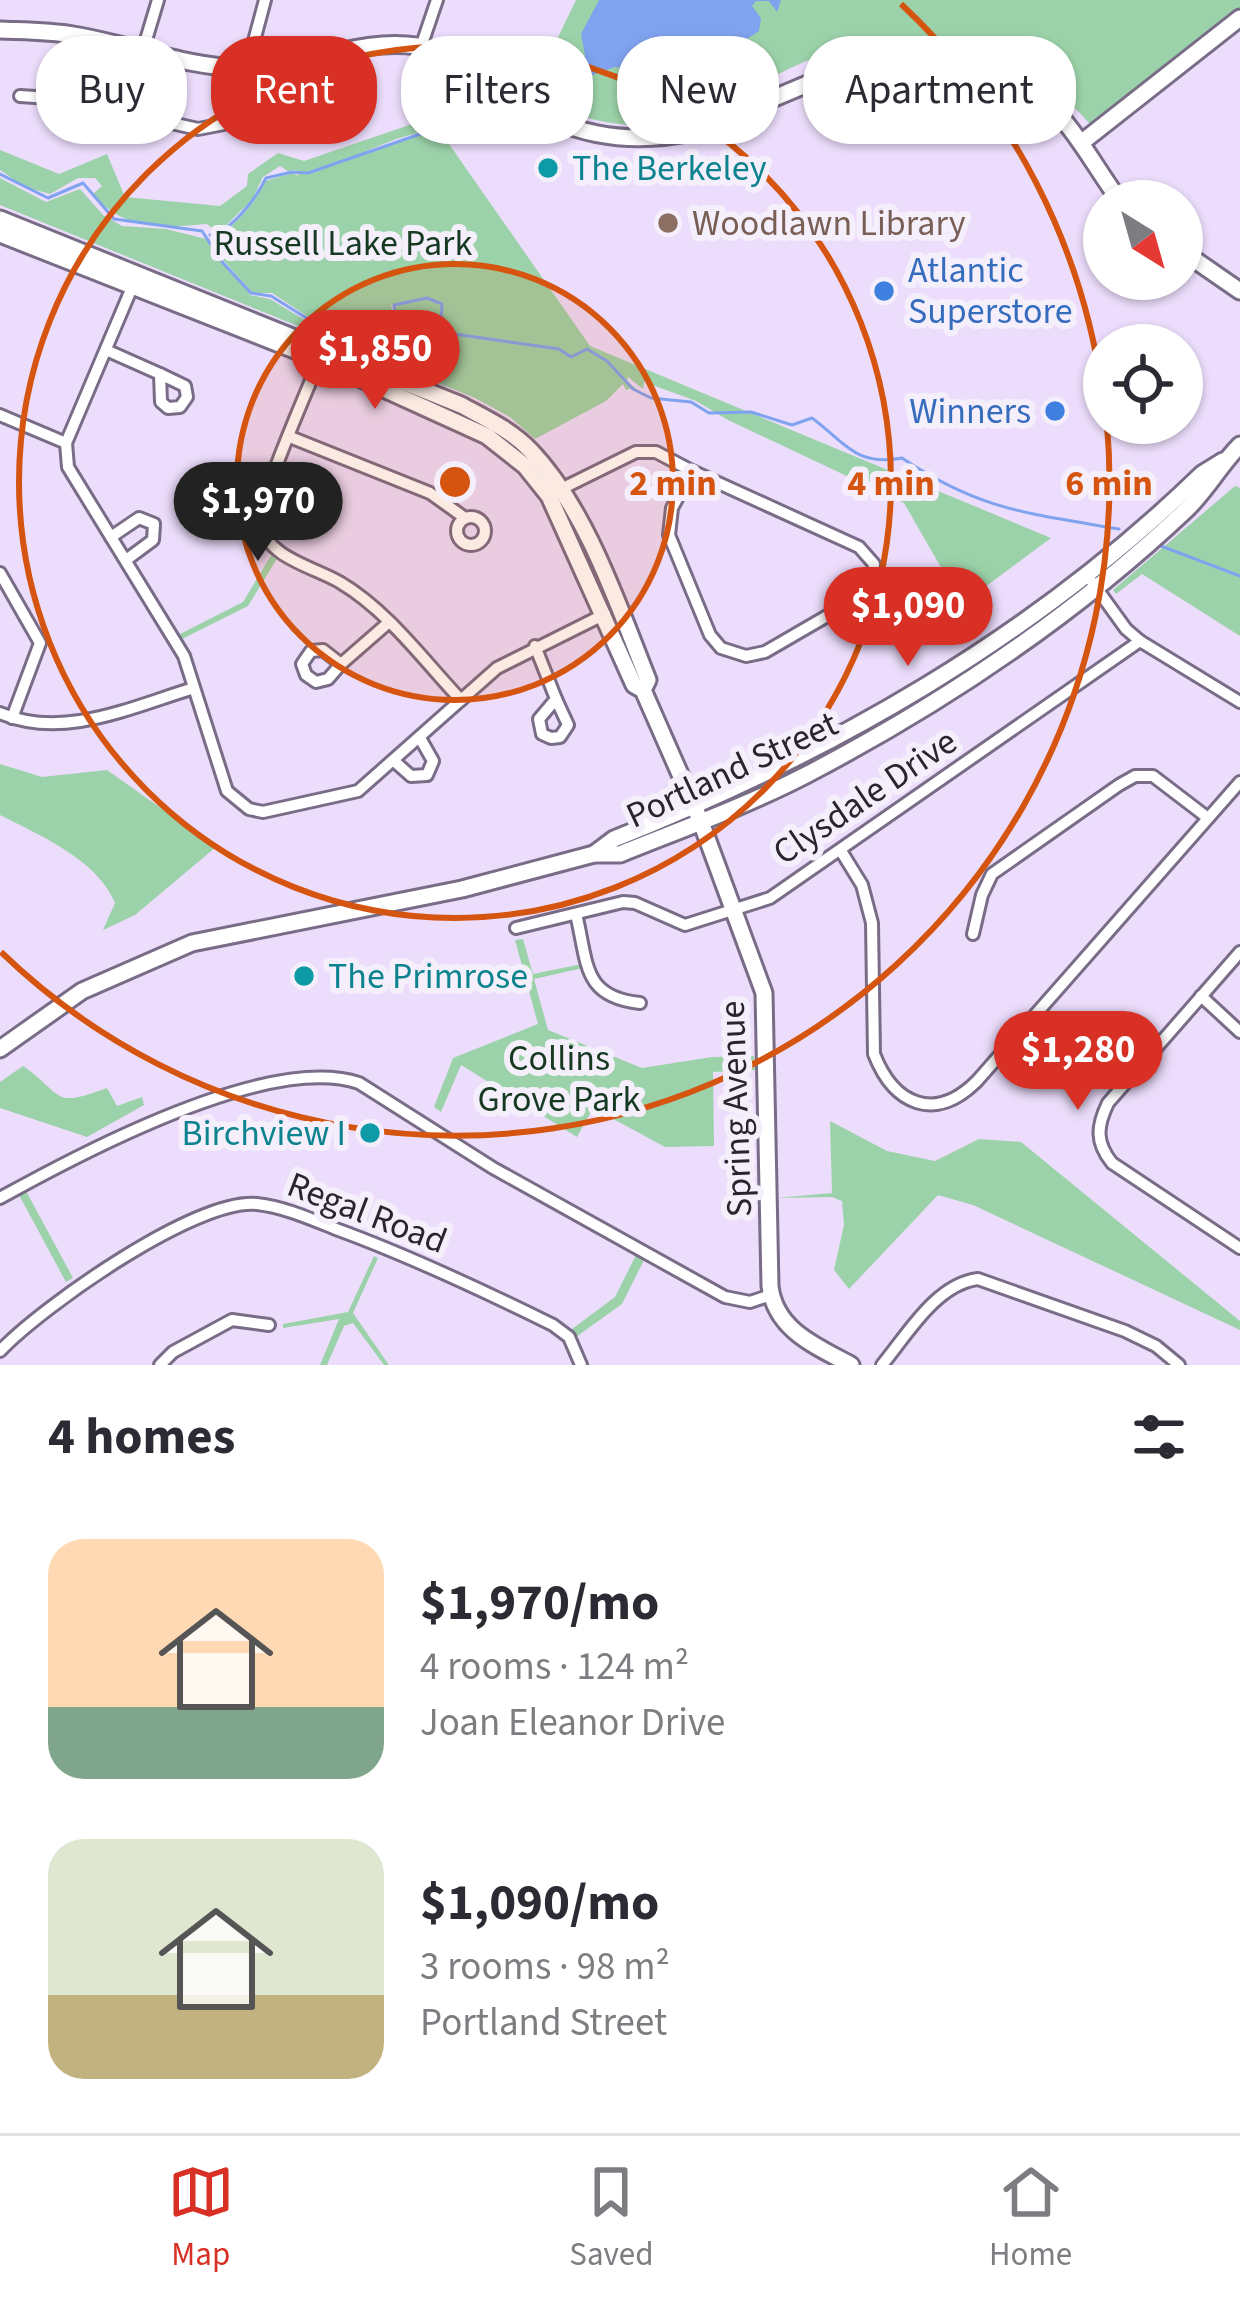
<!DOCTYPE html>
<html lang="en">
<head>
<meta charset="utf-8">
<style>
  :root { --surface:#fff; --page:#f2f2f3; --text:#2b2b33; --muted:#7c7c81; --line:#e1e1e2; --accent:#d93025 }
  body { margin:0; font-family:"Source Sans 3",sans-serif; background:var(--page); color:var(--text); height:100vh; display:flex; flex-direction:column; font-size:45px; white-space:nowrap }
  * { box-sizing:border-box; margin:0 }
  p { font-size:39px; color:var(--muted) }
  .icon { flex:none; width:66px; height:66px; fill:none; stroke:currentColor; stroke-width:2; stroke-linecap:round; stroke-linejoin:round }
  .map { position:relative; height:1365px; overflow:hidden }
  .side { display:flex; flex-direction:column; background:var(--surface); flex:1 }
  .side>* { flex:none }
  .banner { position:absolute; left:36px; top:36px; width:1170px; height:108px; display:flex; gap:24px }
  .needle { width:78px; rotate:143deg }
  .fabs { position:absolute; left:1083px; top:180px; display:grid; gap:24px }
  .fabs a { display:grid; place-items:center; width:120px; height:120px; border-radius:50%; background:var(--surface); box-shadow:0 3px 9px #0004; font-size:60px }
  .price { position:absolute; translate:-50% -102px; padding:0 27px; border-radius:42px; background:var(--accent); color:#fff; font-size:39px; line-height:78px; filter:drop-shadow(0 3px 6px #0008) }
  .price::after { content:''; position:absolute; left:50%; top:72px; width:36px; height:27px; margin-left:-18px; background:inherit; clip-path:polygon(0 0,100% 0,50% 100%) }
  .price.active { background:#222; color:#fff }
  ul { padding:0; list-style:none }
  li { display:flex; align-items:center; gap:36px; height:300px; padding:0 48px }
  li span { display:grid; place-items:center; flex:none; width:336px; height:240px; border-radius:36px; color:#555 }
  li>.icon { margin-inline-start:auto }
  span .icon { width:144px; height:144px; fill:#fffc; stroke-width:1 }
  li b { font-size:51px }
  h2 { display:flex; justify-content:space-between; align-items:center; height:144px; padding:0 48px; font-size:51px }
  .pill { padding:0 42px; border-radius:48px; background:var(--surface); box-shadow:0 3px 9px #0004; font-size:42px; line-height:108px }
  .pill.active { background:var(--accent); color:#fff }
  .tab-bar { display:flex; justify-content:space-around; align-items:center; height:168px; border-top:3px solid var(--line); background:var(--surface); font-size:33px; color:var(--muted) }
  .tab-bar a { display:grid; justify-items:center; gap:6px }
  .tab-bar .active { color:var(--accent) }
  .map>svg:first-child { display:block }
  .green { fill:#9cd2a9 }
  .water { fill:#80a3ef }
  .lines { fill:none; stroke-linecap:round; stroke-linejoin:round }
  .stream { stroke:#80a3ef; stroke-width:3 }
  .street-casing { stroke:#796c87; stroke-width:16 }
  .secondary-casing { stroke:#796c87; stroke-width:21 }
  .street { stroke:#fff; stroke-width:10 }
  .secondary { stroke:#fff; stroke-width:15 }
  .ring { fill:none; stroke:#d55410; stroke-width:6 }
  .culture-dot { fill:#0f9aa8; stroke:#f4effb; stroke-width:4.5 }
  .education-dot { fill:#8d6e63; stroke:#f4effb; stroke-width:4.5 }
  .shop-dot { fill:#3f7fe0; stroke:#f4effb; stroke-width:4.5 }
  .labels { text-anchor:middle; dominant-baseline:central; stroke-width:12; stroke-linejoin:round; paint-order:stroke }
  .culture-label { font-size:36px; fill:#0d838f; stroke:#f4effb; text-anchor:start }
  .education-label { font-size:36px; fill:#785e54; stroke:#f4effb; text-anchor:start }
  .park-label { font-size:36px; fill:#153921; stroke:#f4effb }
  .shop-label { font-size:36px; fill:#366cbe; stroke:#f4effb; text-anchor:start }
  .street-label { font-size:36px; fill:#2a242f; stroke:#f4effb }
  .centre { fill:#d55410; stroke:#f4effb; stroke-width:6 }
  .ring-label { font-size:36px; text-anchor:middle; font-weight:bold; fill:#d55410; stroke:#f4effb; stroke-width:12; stroke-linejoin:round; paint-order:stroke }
</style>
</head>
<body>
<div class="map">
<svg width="1240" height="1365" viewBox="0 0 1240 1365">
  <rect width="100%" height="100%" fill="#ecddfc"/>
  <g class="green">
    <path d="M576 0H1240V9L1095 124 1089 123C1059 89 1027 67 983 53 951 42 919 35 884 39 749 55 690 179 538 97L568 87 570 81 536 95 516 81 547 60Z"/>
    <path d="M491 97 506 108 396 139 361 153 508 109 522 119 449 144 590 346 1051 538 962 604 904 503 728 420 696 401 644 382 643 389 628 377 627 381 644 396 631 388 626 390 623 384 606 401 535 439 510 417 475 398 0 205V178L46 202 80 189 103 215 122 226 166 229 206 239C218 261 238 274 250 295L270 299 320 329C327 329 333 326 340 326 363 329 374 343 397 325L395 308 402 302 391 305 395 322 390 328C363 332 343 320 322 326L272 293H253L223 260 212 238C230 232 260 198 265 181L293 173 298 176 296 170 288 171 280 166 263 177 252 200 218 233 207 224C168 228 122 231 93 194L102 186 95 178H78L50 194 25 187 0 170V150L59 174 107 154 125 197 220 206 247 186 248 174 278 153 304 161Z"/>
    <path d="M1235 486 1240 488V636L1142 574 1116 594 1113 590Z"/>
    <path d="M272 554 278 557 248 606 182 639 180 634 243 602Z"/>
    <path d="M0 764 42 777 107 770 216 847 135 915 103 930 115 903C98 860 39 835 0 815Z"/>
    <path d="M523 939 533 974 582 964 583 968 534 979 548 1030 642 1068 712 1057 754 1056 755 1070 713 1072 714 1146 665 1147 593 1108 577 1137 461 1065 441 1112 434 1107 453 1058 538 1024 515 940Z"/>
    <path d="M23 1066C65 1095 50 1109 107 1088L117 1106 142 1097 144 1105 87 1137 0 1108V1082Z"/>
    <path d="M830 1121 887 1151 935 1161 979 1139 1021 1142 1240 1321V1330L973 1205 938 1195 849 1289 834 1270 844 1225 842 1201 832 1197 776 1198 832 1193Z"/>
    <path d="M26 1191 73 1278 66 1282 19 1195Z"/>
    <path d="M636 1255 644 1260 622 1304 576 1337 572 1329 615 1297Z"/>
    <path d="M374 1256 378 1258 353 1313 389 1365H384L353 1323 344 1326 327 1365H320L339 1319 283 1328V1324L348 1312Z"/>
  </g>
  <path class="water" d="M599 0H781L777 12 769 1H756L752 6 761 18 759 31 741 43 712 47 690 77 615 67 578 80 585 55 581 34Z"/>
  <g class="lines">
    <g class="stream">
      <path d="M541 96 578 79"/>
      <path d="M0 174 48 198 83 183 114 219 202 231 223 263 251 293 271 296 321 327C345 324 372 340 396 325L394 305 427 298 442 304 441 324 447 333 559 349 571 357 587 349 607 361 633 389 651 398 691 402 709 413 751 412 792 425 812 418C845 442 855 467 902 458 981 511 1028 513 1119 529"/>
      <path d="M210 235C231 232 257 197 266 178L292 172 308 173 449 124 498 112"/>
      <path d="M1161 546 1240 576"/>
    </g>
    <g class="street-casing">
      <g id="street">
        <path d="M421 47 437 0"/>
        <path d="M143 50 158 0"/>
        <path d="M20 96 65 99 198 129 224 124 235 112 265 0"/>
        <path d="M133 285 66 443 68 467 184 656 227 791 249 809 263 812 358 791 497 668 605 614"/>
        <path d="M106 350 160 374"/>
        <path d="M320 358C309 388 257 501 261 525 267 558 317 568 341 583 388 611 424 661 461 700"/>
        <path d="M160 374 185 386 187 397 180 407 168 408 161 402Z"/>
        <path d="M0 415 66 443"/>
        <path d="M290 437 430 493 465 518"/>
        <path d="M557 491 636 452H656L692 471 672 508 669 535 710 635 721 648 746 656 765 652 872 590 874 564 859 547 692 471"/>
        <circle cx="471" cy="531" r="14"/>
        <path d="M111 537 139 518 154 524 153 540 126 560"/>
        <path d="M0 573 40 643 12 718"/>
        <path d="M1092 582 1126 629 1140 641 1240 702"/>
        <path d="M535 646 556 699"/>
        <path d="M323 650 341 664 328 679 316 682 306 675 302 664 311 651Z"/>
        <path d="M341 664 388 623"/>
        <path d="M556 699 568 725 560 737 551 738 542 734 539 719Z"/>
        <path d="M0 713C64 740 131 707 194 688"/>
        <path d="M394 761 411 776 427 775 433 761 420 738"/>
        <path d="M841 851 862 885 872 923 874 1054C894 1105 935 1123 977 1081L1240 782"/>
        <path d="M576 914C588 963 582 997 640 1003"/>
        <path d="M516 928 623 902 635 903 685 925 770 898 1140 641"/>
        <path d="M973 934 982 895 992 874 1119 785 1135 776H1153L1208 818"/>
        <path d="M1240 952 1108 1103C1097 1126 1095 1142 1112 1163L1240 1248"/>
        <path d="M1201 996 1240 1032"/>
        <path d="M0 1198C81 1153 269 1053 359 1083L493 1168 725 1297 750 1302 771 1295"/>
        <path d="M0 1351C43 1306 196 1198 257 1204 284 1207 311 1219 336 1229 410 1256 482 1290 553 1325L569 1337 581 1365"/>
        <path d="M160 1365 173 1352 232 1320 269 1325"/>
        <path d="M882 1365C907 1335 936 1284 978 1279L1125 1331 1156 1346 1179 1365"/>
      </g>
    </g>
    <g class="secondary-casing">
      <g id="secondary">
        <path d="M0 30C24 31 50 31 73 35 130 44 187 68 245 68 302 68 360 37 417 46 452 52 478 73 506 93 565 135 626 147 696 131L867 59C930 46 1016 66 1060 116 1083 142 1099 173 1120 201"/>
        <path d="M1081 143 1240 18"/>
        <path d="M0 219 461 405C485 418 511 430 530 450 586 508 618 605 648 680L643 690"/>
        <path d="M0 234 320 360 487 436 525 466 549 496 634 685 643 690 701 822 764 993 770 1286C775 1330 816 1346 851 1365"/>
        <path d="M1182 251 1240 291"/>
        <path d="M594 854 614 839C831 753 1033 638 1202 474L1223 461"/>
        <path d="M0 1049 82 991 192 943 462 889 594 854H620C682 829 746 806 806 775 942 704 1076 614 1188 508 1208 488 1221 464 1240 445"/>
      </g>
    </g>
    <use href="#street" class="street"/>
    <use href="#secondary" class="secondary"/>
  </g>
  <circle cx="455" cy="482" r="218" fill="#d55410" fill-opacity=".12"/>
  <g class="ring">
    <circle cx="455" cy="482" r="218"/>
    <circle cx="455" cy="482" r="436"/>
    <path d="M901 4A654 654 0 0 1 1103 397M1107 425A654 654 0 0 1 1 952"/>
  </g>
  <g class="culture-dot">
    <circle cx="548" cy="168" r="12"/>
    <circle cx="304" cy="976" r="12"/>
    <circle cx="370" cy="1133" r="12"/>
  </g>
  <circle class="education-dot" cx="668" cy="223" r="12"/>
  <g class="shop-dot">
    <circle cx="884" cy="291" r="12"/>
    <circle cx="1055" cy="411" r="12"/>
  </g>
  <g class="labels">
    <g class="culture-label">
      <text x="572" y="168">The Berkeley</text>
      <text x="328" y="976">The Primrose</text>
      <text x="346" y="1133" text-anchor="end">Birchview I</text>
    </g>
    <g class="education-label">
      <text x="692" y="223">Woodlawn Library</text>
    </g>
    <g class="park-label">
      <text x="343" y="243">Russell Lake Park</text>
      <text x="559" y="1058">Collins<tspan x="559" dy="41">Grove Park</tspan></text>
    </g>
    <g class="shop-label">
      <text x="908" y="270">Atlantic<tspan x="908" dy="41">Superstore</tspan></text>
      <text x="1031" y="411" text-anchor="end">Winners</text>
    </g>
    <g class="street-label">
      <text transform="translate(732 770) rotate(-25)">Portland Street</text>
      <text transform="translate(865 797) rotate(-34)">Clysdale Drive</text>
      <text transform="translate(736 1109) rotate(-92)">Spring Avenue</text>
      <text transform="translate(367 1213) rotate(21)">Regal Road</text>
    </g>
  </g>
  <circle cx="455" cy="482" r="18" class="centre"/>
  <g class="ring-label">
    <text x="673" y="495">2 min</text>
    <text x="891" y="495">4 min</text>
    <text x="1109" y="495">6 min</text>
  </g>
</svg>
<div class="fabs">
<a><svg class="needle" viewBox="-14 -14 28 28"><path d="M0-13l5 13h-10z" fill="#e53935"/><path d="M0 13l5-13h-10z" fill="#7c7c81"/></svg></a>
<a><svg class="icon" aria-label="locate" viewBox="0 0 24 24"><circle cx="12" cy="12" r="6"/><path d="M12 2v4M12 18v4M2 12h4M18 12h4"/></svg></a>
</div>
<b class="price" style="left:375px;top:412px">$1,850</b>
<b class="price active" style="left:258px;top:564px">$1,970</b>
<b class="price" style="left:908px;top:669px">$1,090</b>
<b class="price" style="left:1078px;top:1113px">$1,280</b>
<div class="banner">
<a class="pill">Buy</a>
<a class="pill active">Rent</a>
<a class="pill">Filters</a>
<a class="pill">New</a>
<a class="pill">Apartment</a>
</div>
</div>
<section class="side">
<h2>4 homes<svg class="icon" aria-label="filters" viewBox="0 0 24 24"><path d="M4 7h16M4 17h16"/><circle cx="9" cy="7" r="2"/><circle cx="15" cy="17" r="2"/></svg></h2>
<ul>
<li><span style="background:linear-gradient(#ffd9b3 70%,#7fa58c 0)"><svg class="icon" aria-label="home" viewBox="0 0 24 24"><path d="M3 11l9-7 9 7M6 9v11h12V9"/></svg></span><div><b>$1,970/mo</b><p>4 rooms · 124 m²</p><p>Joan Eleanor Drive</p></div></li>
<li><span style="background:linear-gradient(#dfe7d0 65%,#c2b280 0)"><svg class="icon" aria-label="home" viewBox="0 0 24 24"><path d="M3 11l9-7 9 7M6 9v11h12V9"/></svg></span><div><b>$1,090/mo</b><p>3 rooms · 98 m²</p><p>Portland Street</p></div></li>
</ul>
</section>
<nav class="tab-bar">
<a class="active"><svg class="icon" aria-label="map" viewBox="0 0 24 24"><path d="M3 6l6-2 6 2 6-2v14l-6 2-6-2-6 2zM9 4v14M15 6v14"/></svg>Map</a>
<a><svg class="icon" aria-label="saved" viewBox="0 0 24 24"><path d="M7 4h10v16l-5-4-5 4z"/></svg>Saved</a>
<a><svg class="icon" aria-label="home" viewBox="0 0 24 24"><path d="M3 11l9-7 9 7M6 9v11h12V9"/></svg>Home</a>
</nav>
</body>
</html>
